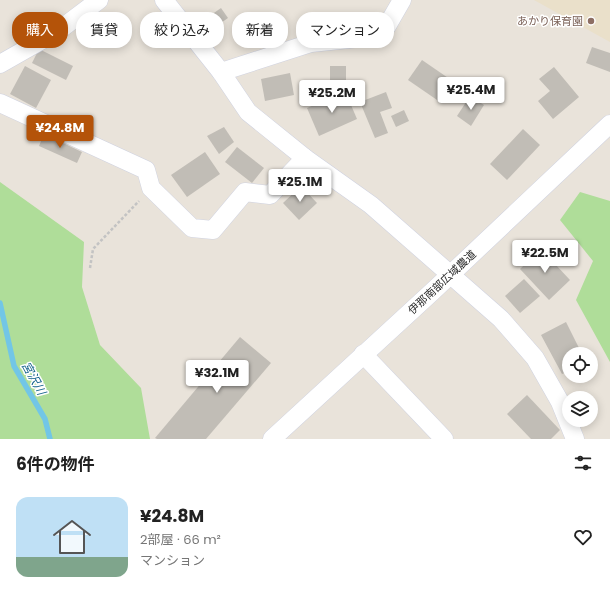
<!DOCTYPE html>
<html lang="ja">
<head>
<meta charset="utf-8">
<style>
  :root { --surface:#fff; --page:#f6f6f6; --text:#222; --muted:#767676; --accent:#b45309 }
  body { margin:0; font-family:Poppins,"Noto Sans JP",sans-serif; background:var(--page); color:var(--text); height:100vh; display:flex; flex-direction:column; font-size:15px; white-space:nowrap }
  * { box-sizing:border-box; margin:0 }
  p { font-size:13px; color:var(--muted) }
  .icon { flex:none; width:22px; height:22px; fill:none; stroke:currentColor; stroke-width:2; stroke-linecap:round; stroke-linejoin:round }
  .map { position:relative; height:439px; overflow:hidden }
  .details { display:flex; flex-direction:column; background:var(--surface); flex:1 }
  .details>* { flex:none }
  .top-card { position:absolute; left:12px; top:12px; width:400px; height:36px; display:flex; gap:8px }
  .tools { position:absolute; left:562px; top:347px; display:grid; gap:8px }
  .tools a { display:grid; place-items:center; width:36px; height:36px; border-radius:50%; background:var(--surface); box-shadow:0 2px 10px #0003; font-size:20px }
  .price { position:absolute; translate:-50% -34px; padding:0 9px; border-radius:4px; background:#fff; color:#222; font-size:13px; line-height:26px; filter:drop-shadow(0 1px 2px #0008) }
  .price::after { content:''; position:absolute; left:50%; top:24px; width:12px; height:9px; margin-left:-6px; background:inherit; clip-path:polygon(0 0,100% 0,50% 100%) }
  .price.active { background:var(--accent); color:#fff }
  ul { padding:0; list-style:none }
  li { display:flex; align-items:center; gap:12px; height:100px; padding:0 16px }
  li span { display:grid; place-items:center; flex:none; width:112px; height:80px; border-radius:12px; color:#555 }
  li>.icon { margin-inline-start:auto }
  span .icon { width:48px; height:48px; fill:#fffc; stroke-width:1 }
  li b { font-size:17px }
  h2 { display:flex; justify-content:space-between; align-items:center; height:48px; padding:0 16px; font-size:17px }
  .tag { padding:0 14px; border-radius:16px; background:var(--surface); box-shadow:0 2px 10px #0003; font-size:14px; line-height:36px }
  .tag.active { background:var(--accent); color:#fff }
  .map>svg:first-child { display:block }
  .education { fill:#eae0ca }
  .green { fill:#afdd99 }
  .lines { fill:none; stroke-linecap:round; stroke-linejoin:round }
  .stream { stroke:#72c6e6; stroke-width:5.5 }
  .building { fill:#c1bdb6 }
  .minor-casing { stroke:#cfd2e0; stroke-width:19 }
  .path { stroke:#c3c3c3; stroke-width:2.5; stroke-dasharray:3 2; stroke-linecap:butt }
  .minor { stroke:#fff; stroke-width:18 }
  .education-dot { fill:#8d6e63; stroke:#fff; stroke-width:1.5 }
  .labels { text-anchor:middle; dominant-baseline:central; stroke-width:3; stroke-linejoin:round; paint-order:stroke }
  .education-label { font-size:11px; fill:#785e54; stroke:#fff; text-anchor:end }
  .street-label { font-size:11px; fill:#272727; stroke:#fff }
  .water-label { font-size:12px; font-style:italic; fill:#16638d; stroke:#fff }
</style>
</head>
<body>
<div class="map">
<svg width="610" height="439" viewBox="0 0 610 439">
  <rect width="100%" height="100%" fill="#e9e3da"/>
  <path class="education" d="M534 0H610V42Z"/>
  <g class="green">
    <path d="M0 182 84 242 82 287 100 345 141 388 150 439H0Z"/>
    <path d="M580 192 610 201V362L576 300 593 261 560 220Z"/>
  </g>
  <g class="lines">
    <path class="stream" d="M0 303 14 366 45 419 50 439"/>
  </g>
  <g class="building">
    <path d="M221 8 228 18 218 25 211 15Z"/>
    <path d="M592 47 610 53V72L586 63Z"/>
    <path d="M39 49 73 66 66 80 32 63Z"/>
    <path d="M422 60 454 82 440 102 408 80Z"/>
    <path d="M25 66 51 80 36 108 10 94Z"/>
    <rect x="330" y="66" width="16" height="15"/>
    <path d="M554 67 579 97 553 119 538 101 550 91 539 79Z"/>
    <path d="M290 73 294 95 265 101 261 79Z"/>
    <path d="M345 91 357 119 319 136 307 108Z"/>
    <path d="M386 92 392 108 380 112 388 133 375 138 360 102Z"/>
    <path d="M470 96 484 105 471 126 457 116Z"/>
    <path d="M404 110 409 121 396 127 391 116Z"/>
    <path d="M224 127 234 142 219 154 207 136Z"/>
    <path d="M523 129 540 145 507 180 490 164Z"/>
    <path d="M44 134 82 152 77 163 39 146Z"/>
    <path d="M237 147 264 168 252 183 225 162Z"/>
    <path d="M205 152 220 174 187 197 171 175Z"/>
    <path d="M301 186 317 203 299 220 283 203Z"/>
    <path d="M541 249 570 280 549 300 520 269Z"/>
    <path d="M524 279 540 296 520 313 505 296Z"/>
    <path d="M566 322 582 354H569V371L562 374 541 335Z"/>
    <path d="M240 337 271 363 206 439H157L155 438Z"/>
    <path d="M527 395 560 430 551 439H531L507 414Z"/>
  </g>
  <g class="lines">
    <g class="minor-casing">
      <g id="minor">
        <path d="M164 0 221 72 248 112 305 158 371 205 501 319 535 358 560 402 575 439"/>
        <path d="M0 64 58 31 99 0"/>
        <path d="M221 72 311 43 368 37 387 26 402 0"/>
        <path d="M0 103 146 170 151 188 192 228 213 230 245 192 270 195 305 158"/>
        <path d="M363 354 444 439"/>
        <path d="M272 439 433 291 610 124"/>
      </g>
    </g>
    <path class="path" d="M90 268 93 249 139 201"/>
    <use href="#minor" class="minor"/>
  </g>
  <circle class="education-dot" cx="591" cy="21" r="4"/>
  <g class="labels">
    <g class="education-label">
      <text x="583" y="21">あかり保育園</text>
    </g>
    <g class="street-label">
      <text transform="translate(442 282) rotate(-43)">伊那南部広域農道</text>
    </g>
    <g class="water-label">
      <text transform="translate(34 378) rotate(61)">宮沢川</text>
    </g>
  </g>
</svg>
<div class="tools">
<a><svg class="icon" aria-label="locate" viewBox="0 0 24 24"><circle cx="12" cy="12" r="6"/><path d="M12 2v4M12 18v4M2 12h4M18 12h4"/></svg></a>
<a><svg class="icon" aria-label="layers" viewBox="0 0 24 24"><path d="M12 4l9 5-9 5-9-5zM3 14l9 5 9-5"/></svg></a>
</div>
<b class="price" style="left:471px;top:111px">¥25.4M</b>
<b class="price" style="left:332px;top:114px">¥25.2M</b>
<b class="price active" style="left:60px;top:149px">¥24.8M</b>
<b class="price" style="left:300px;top:203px">¥25.1M</b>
<b class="price" style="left:545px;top:274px">¥22.5M</b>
<b class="price" style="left:217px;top:394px">¥32.1M</b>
<div class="top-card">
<a class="tag active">購入</a>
<a class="tag">賃貸</a>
<a class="tag">絞り込み</a>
<a class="tag">新着</a>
<a class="tag">マンション</a>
</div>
</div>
<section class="details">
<h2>6件の物件<svg class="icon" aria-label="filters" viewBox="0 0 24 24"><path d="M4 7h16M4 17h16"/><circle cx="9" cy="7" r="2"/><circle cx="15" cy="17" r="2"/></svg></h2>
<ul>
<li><span style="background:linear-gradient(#bfe0f5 75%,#7fa58c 0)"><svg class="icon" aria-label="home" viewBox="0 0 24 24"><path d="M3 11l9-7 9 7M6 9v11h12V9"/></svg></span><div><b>¥24.8M</b><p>2部屋 · 66 m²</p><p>マンション</p></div><svg class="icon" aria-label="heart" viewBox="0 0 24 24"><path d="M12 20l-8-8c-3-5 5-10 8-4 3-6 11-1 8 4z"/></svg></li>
</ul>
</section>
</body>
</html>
